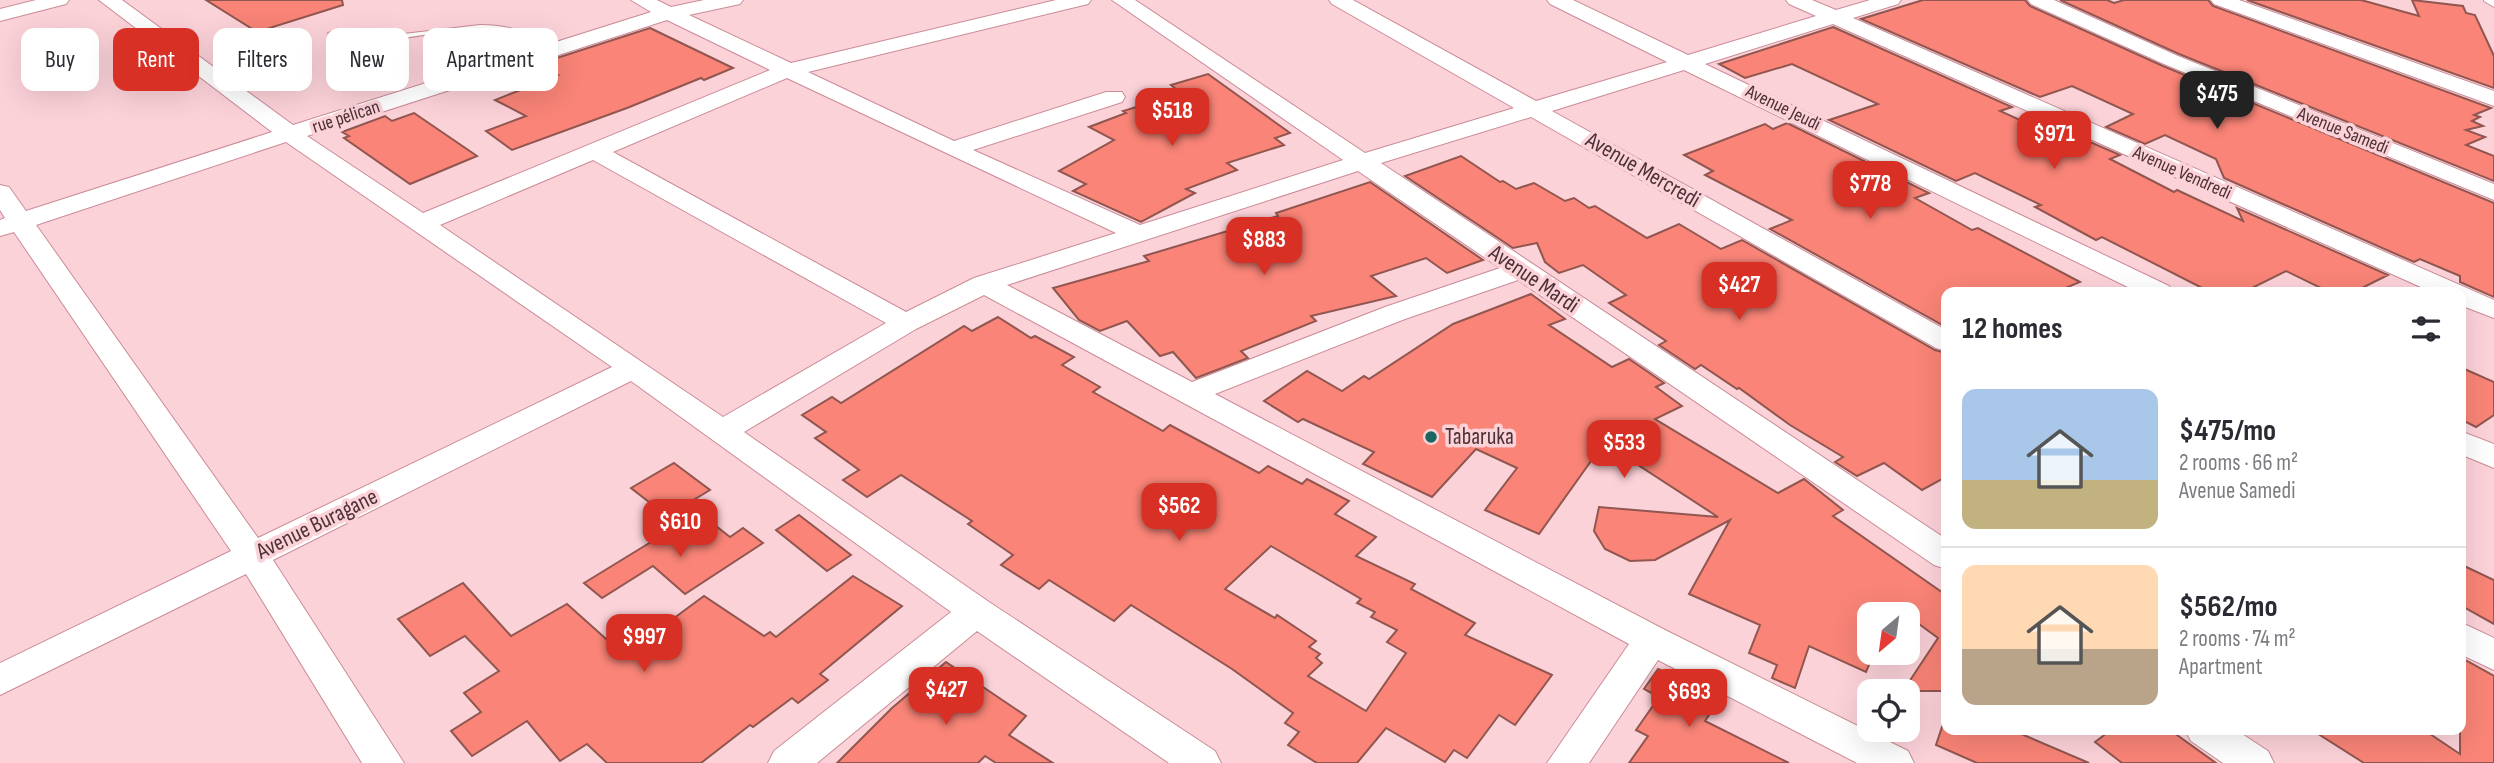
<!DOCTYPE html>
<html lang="en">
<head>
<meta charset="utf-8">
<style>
  :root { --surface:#fff; --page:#f7f7f7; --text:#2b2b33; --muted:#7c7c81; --line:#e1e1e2; --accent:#d93025 }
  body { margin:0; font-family:"Sofia Sans Condensed",sans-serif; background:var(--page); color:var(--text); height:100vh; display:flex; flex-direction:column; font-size:26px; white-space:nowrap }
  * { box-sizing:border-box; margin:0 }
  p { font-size:23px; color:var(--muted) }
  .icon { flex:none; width:38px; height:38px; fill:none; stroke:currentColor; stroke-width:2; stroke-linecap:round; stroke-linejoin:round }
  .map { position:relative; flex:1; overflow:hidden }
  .side { position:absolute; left:1941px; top:287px; width:525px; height:448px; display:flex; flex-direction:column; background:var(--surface); border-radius:14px; box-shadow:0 7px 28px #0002 }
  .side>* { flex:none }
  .guide { position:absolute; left:21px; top:28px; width:665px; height:63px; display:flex; gap:14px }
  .needle { width:46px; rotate:209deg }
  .tools { position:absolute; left:1857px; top:602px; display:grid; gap:14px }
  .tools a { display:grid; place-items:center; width:63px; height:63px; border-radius:14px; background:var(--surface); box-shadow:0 7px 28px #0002; font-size:35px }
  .price { position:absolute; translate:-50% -60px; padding:0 16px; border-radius:14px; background:var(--accent); color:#fff; font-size:23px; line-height:46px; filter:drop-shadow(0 2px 4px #0008) }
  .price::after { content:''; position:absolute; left:50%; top:42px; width:21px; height:16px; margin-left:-10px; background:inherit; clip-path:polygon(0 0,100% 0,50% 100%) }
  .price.current { background:#222; color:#fff }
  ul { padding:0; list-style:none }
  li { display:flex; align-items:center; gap:21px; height:175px; padding:0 21px }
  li+li { border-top:2px solid var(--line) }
  li span { display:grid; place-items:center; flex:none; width:196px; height:140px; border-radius:14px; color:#555 }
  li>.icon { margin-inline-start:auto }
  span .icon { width:84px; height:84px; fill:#fffc; stroke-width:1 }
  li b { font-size:30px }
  h2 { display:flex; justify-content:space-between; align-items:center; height:84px; padding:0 21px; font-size:30px }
  .tag { padding:0 24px; border-radius:14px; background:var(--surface); box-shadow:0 7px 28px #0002; font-size:24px; line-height:63px }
  .tag.current { background:var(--accent); color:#fff }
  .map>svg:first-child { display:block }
  .building { fill:#f98477; stroke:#90564f; stroke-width:2; fill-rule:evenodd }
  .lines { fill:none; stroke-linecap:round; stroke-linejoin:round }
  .service-casing { stroke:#cb8b97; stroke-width:2 }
  .minor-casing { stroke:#cb8b97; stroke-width:2 }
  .service { fill:#fff; fill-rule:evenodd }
  .minor { fill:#fff; fill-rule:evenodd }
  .poi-dot { fill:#1b6660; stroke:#fcd2d9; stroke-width:2.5 }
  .labels { text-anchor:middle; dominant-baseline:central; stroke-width:7; stroke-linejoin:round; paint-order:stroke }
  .far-street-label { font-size:19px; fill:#4c3136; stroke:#fcd2d9 }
  .street-label { font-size:23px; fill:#4c3136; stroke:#fcd2d9 }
  .poi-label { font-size:23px; fill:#4c3136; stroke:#fcd2d9; text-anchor:start }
</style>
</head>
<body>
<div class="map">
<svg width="2494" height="763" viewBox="0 0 2494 763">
  <rect width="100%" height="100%" fill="#fcd2d9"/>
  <g class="building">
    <path d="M206 0H342L343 5 257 32Z"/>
    <path d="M1923 0H2025L2030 6 2163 66 2494 203V297L2460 282V276L2420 259 2414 262 2224 178 2216 159 2165 135 2145 144 2106 127 2133 114 2072 86 2040 97 1861 19Z"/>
    <path d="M2060 0H2107L2114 3 2124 0H2208L2213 6 2491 108 2474 115 2480 117 2472 121 2483 126 2466 130 2485 137 2466 145 2494 156V181L2179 54Z"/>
    <path d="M2247 0H2361L2419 16 2412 0 2463 6 2466 13 2475 15 2494 56V88Z"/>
    <path d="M1833 27 2012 107 2000 111 2071 143 2081 138 2120 155 2110 159 2174 192 2177 190 2243 221 2237 208 2388 275 2354 292H2329L2286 271 2244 292H2210L2102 237 2096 240 2035 207 2041 205 1975 173 1956 181 1829 120 1878 104 1792 64 1745 78 1719 64Z"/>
    <path d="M650 28 733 68 704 80 701 78 627 108 512 150 486 131 526 116 495 100 558 75 538 64Z"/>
    <path d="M1208 74 1290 133 1275 138 1284 145 1227 163 1237 170 1186 189 1195 193 1141 222 1073 191 1086 184 1059 171 1114 140 1089 127 1126 113 1123 111 1169 97 1164 94 1177 90 1171 85Z"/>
    <path d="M414 113 477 156 410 184 344 138 349 136 342 132 385 116 392 121Z"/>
    <path d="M1787 123 1929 193 1915 198 1972 230 1978 228 2080 282 2056 292H1946V327L1770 229 1792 220 1705 175 1713 171 1684 155 1765 124 1773 129Z"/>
    <path d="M1461 156 1500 182 1503 181 1516 189 1534 183 1565 201 1574 198 1589 208 1595 206 1647 238 1679 224 1721 249 1742 240 1935 350 1946 353V477L1922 490 1884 463 1857 476 1835 462 1843 457 1790 425 1739 388 1737 389 1701 365 1695 369 1659 345 1666 341 1609 303 1626 295 1583 265 1559 273 1545 262 1537 243 1513 248 1405 176Z"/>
    <path d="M1370 182 1483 260 1447 273 1426 258 1371 276 1396 296 1311 316 1316 321 1241 351 1248 358 1196 378 1173 352 1160 356 1127 321 1100 331 1079 320 1053 288 1149 261 1144 256 1278 216 1276 213Z"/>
    <path d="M1531 294 1565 319 1549 325 1612 367 1629 359 1664 383 1656 387 1682 406 1655 419 1778 493 1804 479 1843 510 1833 516 1946 595V691H1903L1938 638 1893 605 1890 614H1869V653H1874L1866 672 1809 646 1795 688 1772 678 1777 665 1749 653 1760 625 1689 594 1730 520 1655 560 1630 561 1605 549 1594 531 1599 507 1718 517 1612 448 1616 426 1539 534 1485 510 1517 468 1476 449 1432 497 1363 464 1374 452 1303 419 1298 422 1264 401 1307 371 1342 391 1364 376 1369 379 1453 324Z"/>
    <path d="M998 317 1031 338 1035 336 1074 357 1062 365 1100 387 1093 392 1163 431 1170 425 1259 473 1268 466 1302 484 1307 479 1349 501 1335 514 1376 537 1356 556 1415 584 1411 589 1475 623 1465 635 1552 675 1515 725 1499 715 1467 758 1454 750 1445 762 1386 728 1357 763H1317L1288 745 1299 732 1285 723 1293 713 1232 669 1131 605 1114 621 1049 580 1039 589 1001 565 1013 555 968 524 972 521 901 475 867 497 843 480 859 470 815 438 826 432 802 415 832 397 841 403 964 326 972 331ZM1271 546 1361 599 1357 603 1375 612 1371 617 1397 630 1387 642 1406 653 1366 711 1308 676 1322 663 1316 658 1320 654 1309 647 1316 641 1277 615 1275 618 1225 589Z"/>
    <path d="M2460 367 2494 382V415L2476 427 2460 419Z"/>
    <path d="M674 463 710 490 667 516 631 488Z"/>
    <path d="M799 515 851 555 827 571 776 530Z"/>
    <path d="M707 519 730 537 743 528 763 543 685 594 653 566 602 598 584 583 664 534 670 543Z"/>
    <path d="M2460 564 2494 580V624L2460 605Z"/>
    <path d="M853 576 902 606 820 674 828 680 798 703 792 698 753 727 750 725 701 763H607L587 744 560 761 527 721 472 756 451 731 481 712 464 693 499 671 465 636 430 656 398 619 463 583 511 636 567 604 624 655 704 596 764 636 770 632 776 637Z"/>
    <path d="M2460 657 2494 676V763H2364L2312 730H2424L2460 754Z"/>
    <path d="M946 662 1026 716 1009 735 1053 763H996L985 756 978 763H837L892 708Z"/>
    <path d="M1658 669 1719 700 1705 721 1789 763H1629L1648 736 1636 730 1659 697 1644 689Z"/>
    <path d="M1944 721 1946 730H2012L2089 763H1977L1936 745Z"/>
    <path d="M2111 730H2170L2216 763H2122L2095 742Z"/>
  </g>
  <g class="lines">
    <g class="service-casing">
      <path id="service" d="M480 25C507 25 531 31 552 50L544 52C533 46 522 37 510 33 472 21 385 44 341 47L338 46 328 33 336 31 344 41Z"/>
    </g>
    <g class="minor-casing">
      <g id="minor">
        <path d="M36 0H69L66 4 0 21V9Z"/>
        <path d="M99 0H122L293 125 651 12 631 0H657L671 7 704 0H743L740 4 689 15 791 63 1056 0H1091L1088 4 808 72 954 141 1106 92H1122L1125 97 1122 102 973 150 1140 225 1343 160 1112 0H1135L1365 153 1514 108 1332 4 1329 0H1353L1536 101 1667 62 1550 4 1547 0H1573L1688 55 1816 16 1789 4 1786 0H1812L1836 10 1870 0H1901L1898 4 1853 18 2494 300V318L2460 305V292H2432L1833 24 1705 64 2169 286 2173 292H2138L1684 70 1552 111 1946 330V351L1936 348 1531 117 1381 163 1946 539V569L1934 565 1518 280 1405 319 1215 394 1665 630 1908 751 1914 763H1857L1658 660 1589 763H1547L1629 644 984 295 916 329 744 432 989 602 1215 751 1221 763H1169L977 631 817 763H768L774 751 951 612 631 381 273 560 404 763H362L246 574 0 695V663L231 551 14 232 0 236V220L5 218 0 210V185L9 187 26 211 272 132ZM667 20 770 70 423 213 307 136ZM787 78 1116 233 974 278 906 312 613 152ZM286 142 612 367 258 538 36 225ZM593 160 886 323 723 417 440 225ZM1358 171 1500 268 1385 307 1192 382 1007 285Z"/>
        <path d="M2028 0H2054L2178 56 2494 184V200L2164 64 2031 4Z"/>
        <path d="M2211 0H2239L2494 91V106L2214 4Z"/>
        <path d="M2494 0V7L2484 1V0Z"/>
        <path d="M2460 431 2494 444V468L2460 454Z"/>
        <path d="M2460 622 2494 638V670L2460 654Z"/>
        <path d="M2185 730H2236L2268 751 2274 763H2223L2191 741Z"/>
      </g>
    </g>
    <use href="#service" class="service"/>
    <use href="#minor" class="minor"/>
  </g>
  <circle class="poi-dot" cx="1431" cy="437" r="7"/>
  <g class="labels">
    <g class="far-street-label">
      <text transform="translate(1783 108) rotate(26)">Avenue Jeudi</text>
      <text transform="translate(346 117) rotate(-18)">rue pélican</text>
      <text transform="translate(2343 131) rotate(22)">Avenue Samedi</text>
      <text transform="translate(2182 173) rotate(24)">Avenue Vendredi</text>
    </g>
    <g class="street-label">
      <text transform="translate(1643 170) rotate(30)">Avenue Mercredi</text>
      <text transform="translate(1534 279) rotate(34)">Avenue Mardi</text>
      <text transform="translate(317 524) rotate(-26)">Avenue Buragane</text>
    </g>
    <g class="poi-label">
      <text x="1445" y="437">Tabaruka</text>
    </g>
  </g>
</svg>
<div class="tools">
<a><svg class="needle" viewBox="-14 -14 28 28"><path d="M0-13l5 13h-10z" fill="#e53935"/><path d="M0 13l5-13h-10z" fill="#7c7c81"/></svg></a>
<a><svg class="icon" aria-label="locate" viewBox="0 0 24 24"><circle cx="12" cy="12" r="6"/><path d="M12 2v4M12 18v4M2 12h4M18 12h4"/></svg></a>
</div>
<b class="price current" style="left:2217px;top:131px">$475</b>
<b class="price" style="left:1172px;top:148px">$518</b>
<b class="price" style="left:2054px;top:171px">$971</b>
<b class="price" style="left:1870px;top:221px">$778</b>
<b class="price" style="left:1264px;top:277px">$883</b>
<b class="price" style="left:1739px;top:322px">$427</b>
<b class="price" style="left:1624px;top:480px">$533</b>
<b class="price" style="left:1179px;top:543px">$562</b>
<b class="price" style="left:680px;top:559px">$610</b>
<b class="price" style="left:644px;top:674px">$997</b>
<b class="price" style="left:946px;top:727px">$427</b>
<b class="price" style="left:1689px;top:729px">$693</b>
<div class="guide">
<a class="tag">Buy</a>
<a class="tag current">Rent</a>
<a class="tag">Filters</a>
<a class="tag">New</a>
<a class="tag">Apartment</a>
</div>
<section class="side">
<h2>12 homes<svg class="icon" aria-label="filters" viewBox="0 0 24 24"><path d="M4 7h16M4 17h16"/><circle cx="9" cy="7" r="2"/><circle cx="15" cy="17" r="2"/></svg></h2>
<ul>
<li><span style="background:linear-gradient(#a9c7e8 65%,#c2b280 0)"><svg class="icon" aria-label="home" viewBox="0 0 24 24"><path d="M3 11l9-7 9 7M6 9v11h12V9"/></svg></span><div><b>$475/mo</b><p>2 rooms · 66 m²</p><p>Avenue Samedi</p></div></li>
<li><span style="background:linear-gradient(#ffd9b3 60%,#b9a48a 0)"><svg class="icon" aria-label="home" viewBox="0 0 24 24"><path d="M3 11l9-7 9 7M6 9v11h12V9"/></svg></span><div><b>$562/mo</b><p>2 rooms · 74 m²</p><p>Apartment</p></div></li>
</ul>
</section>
</div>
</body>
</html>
